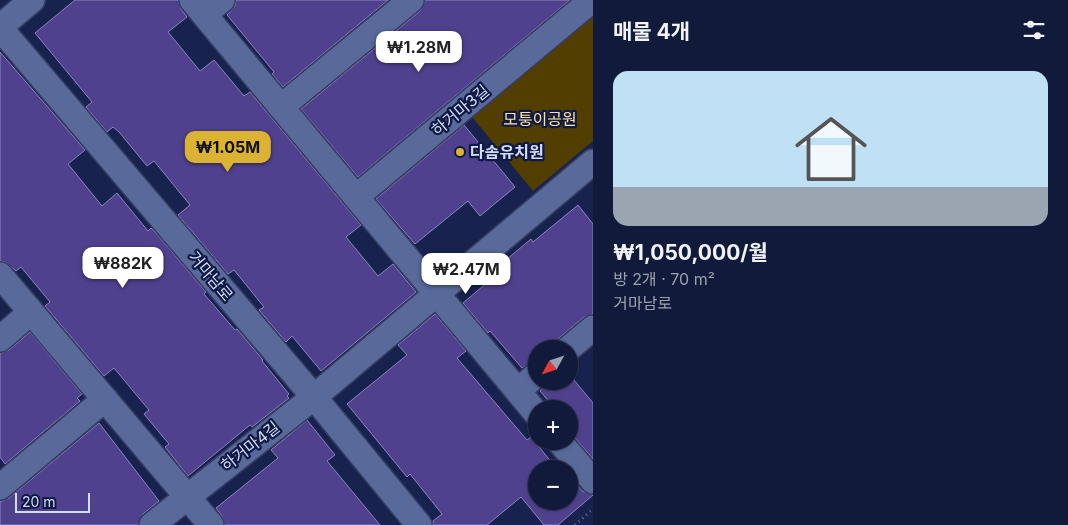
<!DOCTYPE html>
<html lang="ko">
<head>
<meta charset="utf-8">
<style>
  :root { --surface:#111a3a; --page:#1e2745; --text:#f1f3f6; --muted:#9ca1af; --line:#303854; --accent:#dcb233 }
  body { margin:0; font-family:Inter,"Noto Sans KR",sans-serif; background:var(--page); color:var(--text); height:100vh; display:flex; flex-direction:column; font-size:19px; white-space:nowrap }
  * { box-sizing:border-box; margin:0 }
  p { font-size:16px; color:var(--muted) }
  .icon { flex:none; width:28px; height:28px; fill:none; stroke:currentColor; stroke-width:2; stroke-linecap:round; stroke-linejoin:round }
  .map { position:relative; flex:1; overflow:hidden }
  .sheet { display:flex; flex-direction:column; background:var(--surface); width:475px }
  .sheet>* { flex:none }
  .needle { width:32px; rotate:230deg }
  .fabs { position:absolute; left:528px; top:340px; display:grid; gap:10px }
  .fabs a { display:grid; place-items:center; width:50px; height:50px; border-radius:50%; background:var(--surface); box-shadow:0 1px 4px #0004,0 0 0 1px var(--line); font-size:25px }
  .scale { position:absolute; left:15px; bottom:12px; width:75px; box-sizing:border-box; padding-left:5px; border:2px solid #d2ddf9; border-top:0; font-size:14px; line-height:18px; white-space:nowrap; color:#d2ddf9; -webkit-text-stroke:4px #0f1943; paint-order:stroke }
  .price { position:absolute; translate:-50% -42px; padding:0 11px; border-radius:10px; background:#fff; color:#222; font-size:16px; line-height:32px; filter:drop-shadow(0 1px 2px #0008) }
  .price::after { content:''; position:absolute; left:50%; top:30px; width:15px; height:11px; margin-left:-8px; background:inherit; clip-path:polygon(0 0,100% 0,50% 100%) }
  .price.current { background:var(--accent); color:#111 }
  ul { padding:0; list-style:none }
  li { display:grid; align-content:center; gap:10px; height:265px; padding:0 20px }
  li+li { border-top:1px solid var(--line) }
  li span { display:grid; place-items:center; height:155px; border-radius:15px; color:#555 }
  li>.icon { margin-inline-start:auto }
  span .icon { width:90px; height:90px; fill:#fffc; stroke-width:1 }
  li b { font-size:21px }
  h2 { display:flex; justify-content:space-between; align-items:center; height:60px; padding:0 20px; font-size:21px }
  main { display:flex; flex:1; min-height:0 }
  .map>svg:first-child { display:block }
  .green { fill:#513e00 }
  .building { fill:#50418e; stroke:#8b85bb }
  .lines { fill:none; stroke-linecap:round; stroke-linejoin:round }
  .minor-casing { stroke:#363c62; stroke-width:28 }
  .path { stroke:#647094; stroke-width:3; stroke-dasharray:1 4; stroke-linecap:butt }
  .minor { stroke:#58699a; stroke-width:25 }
  .poi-dot { fill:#dcb233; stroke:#0f1943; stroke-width:2 }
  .labels { text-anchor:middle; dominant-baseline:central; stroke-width:4.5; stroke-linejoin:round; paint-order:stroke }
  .street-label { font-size:16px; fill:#d2ddf9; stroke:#0f1943 }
  .park-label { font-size:16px; fill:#fce19c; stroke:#0f1943 }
  .poi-label { font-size:16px; font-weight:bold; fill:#d2ddf9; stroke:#0f1943; text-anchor:start }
</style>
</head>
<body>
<main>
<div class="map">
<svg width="593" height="525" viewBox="0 0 593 525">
  <rect width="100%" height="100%" fill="#17234e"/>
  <path class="green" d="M593 8V141L533 191 468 112Z"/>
  <g class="building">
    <path d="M75 0H178L181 9 187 17 168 32 200 71 214 60 244 96 250 92 361 225 346 237 378 276 393 264 416 292 321 371 292 336 286 342 259 310 264 307 234 270 228 274 178 215 190 205 154 161 147 166 119 132 113 127 107 132 86 107 92 102 35 33Z"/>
    <path d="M236 0H388L283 87 272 74 274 72 227 15 235 6Z"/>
    <path d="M425 0H570L358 177 301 109 420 11Z"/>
    <path d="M0 52 85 150 68 164 102 206 117 193 148 231 151 228 156 233 206 292 204 294 235 330 237 329 263 360 262 361 289 394 287 396 289 398 252 427 250 425 188 476 165 447 169 444 144 414 149 410 114 368 104 376 45 306 50 302 21 267 16 271 5 262 0 261Z"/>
    <path d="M464 125 515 187 480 216 468 201 415 244 376 199Z"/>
    <path d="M578 205 593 224V314L584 317 559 338 554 349H536V361L522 368 490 331 488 333 463 303 509 264 506 260 531 239 533 242Z"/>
    <path d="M435 314 466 351 457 358 527 440 531 437 557 469H536V501H569V475L582 491 593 495 558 525H544L521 497 487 525H433V521L442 514 410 474 407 477 347 404 407 355 398 345Z"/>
    <path d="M30 332 82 394 77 398 80 401 5 464 0 457V353L9 350Z"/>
    <path d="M569 374 593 403V459L569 431V409H555L540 391 549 381H569Z"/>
    <path d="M307 420 335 455 327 461 380 525H225L222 516 216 508 278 458 271 450Z"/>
    <path d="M99 423 159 501 143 514 138 525H0V502L9 498Z"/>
  </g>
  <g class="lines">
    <g class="minor-casing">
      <g id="minor">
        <path d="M192 0 536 413"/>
        <path d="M204 14 222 0"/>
        <path d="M0 27 32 0"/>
        <path d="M0 28 314 397 419 525"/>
        <path d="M281 107 411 0"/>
        <path d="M356 197 592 0"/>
        <path d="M0 275 211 525"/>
        <path d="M0 339 31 312"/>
        <path d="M568 349 593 328"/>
        <path d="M518 391 536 375"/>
        <path d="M559 441 593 481"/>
        <path d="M0 487 105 399"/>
        <path d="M152 525 314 397 593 162"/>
      </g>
    </g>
    <path class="path" d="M575 525 593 509"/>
    <use href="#minor" class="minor"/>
  </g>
  <circle class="poi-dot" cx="460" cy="152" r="5"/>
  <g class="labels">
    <g class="street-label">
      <text transform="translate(460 110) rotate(-40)">하거마3길</text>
      <text transform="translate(211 276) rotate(50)">거마남로</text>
      <text transform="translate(250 446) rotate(-38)">하거마4길</text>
    </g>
    <g class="park-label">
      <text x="540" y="119">모퉁이공원</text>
    </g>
    <g class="poi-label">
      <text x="470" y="152">다솜유치원</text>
    </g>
  </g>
</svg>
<div class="fabs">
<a><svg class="needle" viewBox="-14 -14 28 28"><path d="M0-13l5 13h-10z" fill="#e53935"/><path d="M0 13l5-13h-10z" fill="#9ca1af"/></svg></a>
<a>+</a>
<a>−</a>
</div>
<div class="scale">20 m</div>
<b class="price" style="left:419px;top:73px">₩1.28M</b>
<b class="price current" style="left:228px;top:173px">₩1.05M</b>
<b class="price" style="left:123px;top:289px">₩882K</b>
<b class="price" style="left:466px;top:295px">₩2.47M</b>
</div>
<section class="sheet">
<h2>매물 4개<svg class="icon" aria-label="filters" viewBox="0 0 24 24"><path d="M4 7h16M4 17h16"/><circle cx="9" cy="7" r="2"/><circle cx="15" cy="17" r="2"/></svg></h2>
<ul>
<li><span style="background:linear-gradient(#bfe0f5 75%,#9aa5b1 0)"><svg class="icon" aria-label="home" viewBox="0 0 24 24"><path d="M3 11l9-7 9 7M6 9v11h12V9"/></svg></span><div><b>₩1,050,000/월</b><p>방 2개 · 70 m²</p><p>거마남로</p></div></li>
</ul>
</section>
</main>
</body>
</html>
